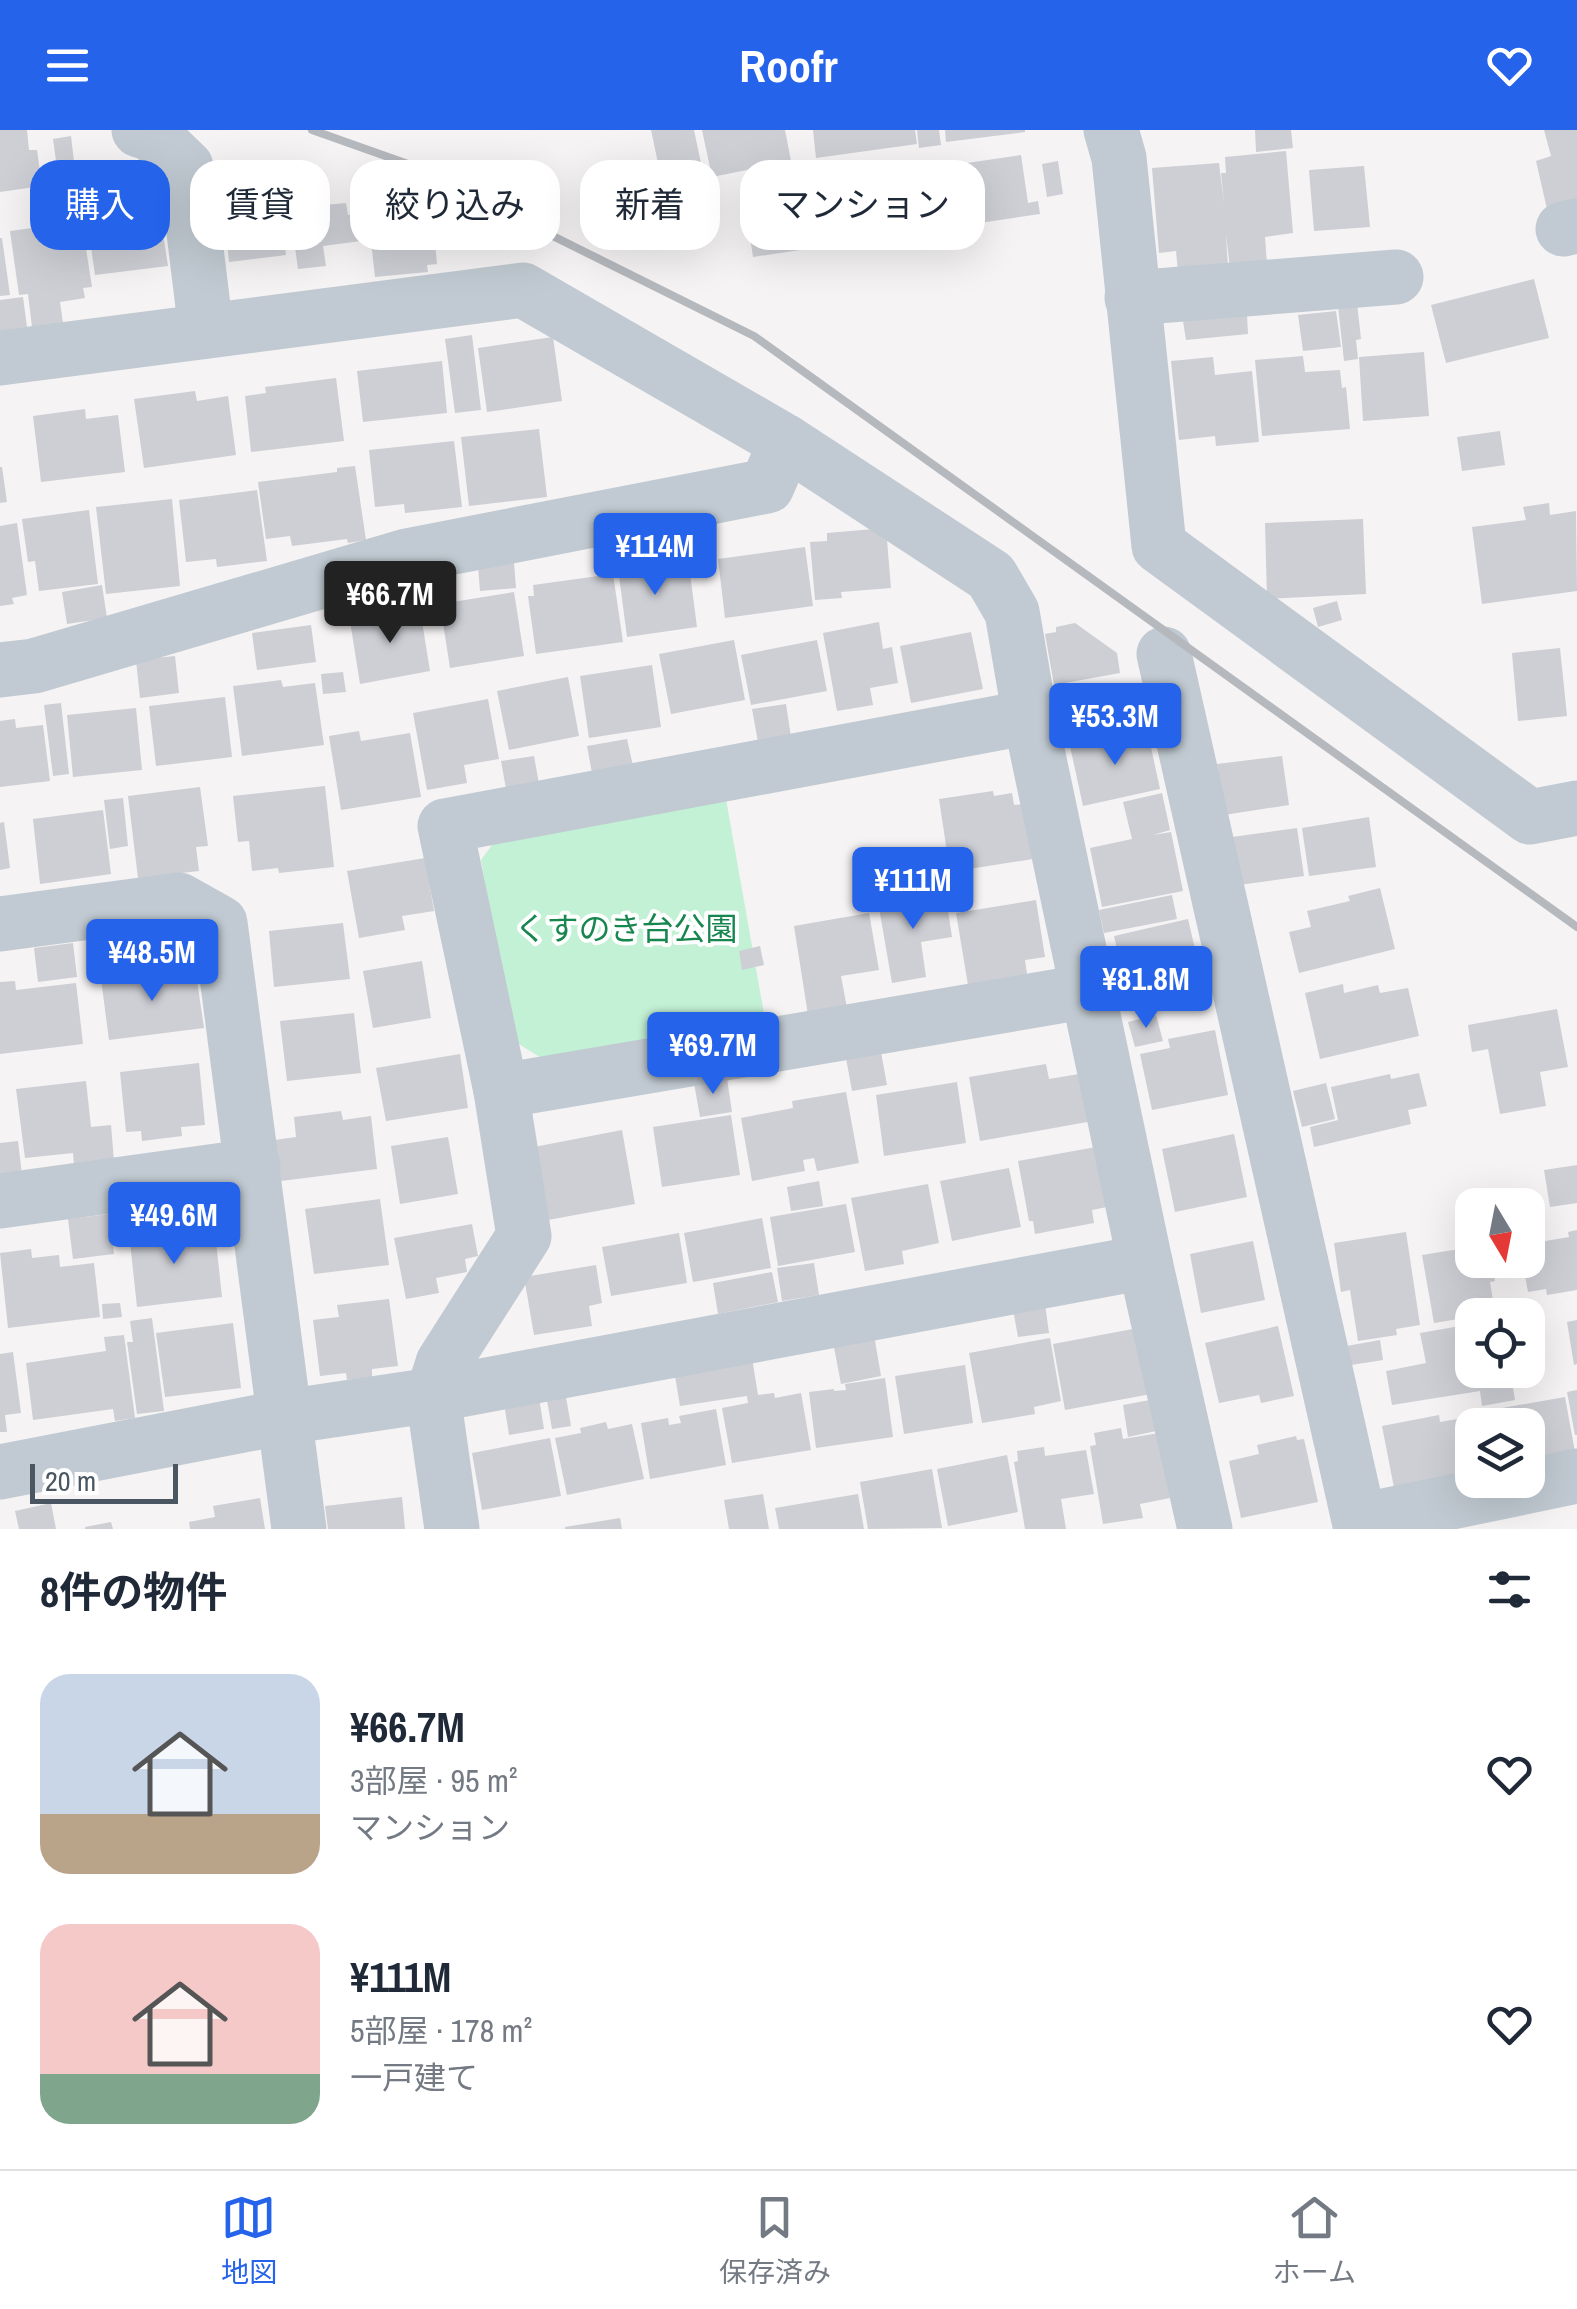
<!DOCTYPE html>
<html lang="ja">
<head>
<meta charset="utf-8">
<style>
  :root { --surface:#fff; --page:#f6f6f7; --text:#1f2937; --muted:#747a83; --line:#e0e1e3; --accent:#2563eb }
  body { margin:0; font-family:"Archivo Narrow","Noto Sans JP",sans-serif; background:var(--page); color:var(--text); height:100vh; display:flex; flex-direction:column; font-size:38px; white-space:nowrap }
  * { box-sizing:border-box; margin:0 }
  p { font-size:32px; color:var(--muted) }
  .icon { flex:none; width:55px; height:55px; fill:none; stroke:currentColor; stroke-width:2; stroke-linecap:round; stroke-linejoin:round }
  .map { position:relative; height:1399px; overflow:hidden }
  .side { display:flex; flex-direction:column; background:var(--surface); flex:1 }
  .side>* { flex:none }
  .hud { position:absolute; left:30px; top:30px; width:1000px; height:90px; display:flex; gap:20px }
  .needle { width:65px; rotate:170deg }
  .tools { position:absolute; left:1455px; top:1058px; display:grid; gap:20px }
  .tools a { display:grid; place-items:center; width:90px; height:90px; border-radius:20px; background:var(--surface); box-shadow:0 10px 40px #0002; font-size:50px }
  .scale { position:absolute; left:30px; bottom:25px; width:148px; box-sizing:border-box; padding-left:10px; border:5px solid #4a5661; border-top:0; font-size:28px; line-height:35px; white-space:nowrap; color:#4a5661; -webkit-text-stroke:8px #fff; paint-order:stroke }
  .price { position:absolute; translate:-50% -85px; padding:0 22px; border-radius:10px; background:var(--accent); color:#fff; font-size:32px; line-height:65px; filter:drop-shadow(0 2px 5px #0008) }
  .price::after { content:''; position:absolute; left:50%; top:60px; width:30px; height:22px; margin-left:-15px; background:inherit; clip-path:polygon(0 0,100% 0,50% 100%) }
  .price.active { background:#222; color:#fff }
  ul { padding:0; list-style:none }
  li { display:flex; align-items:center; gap:30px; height:250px; padding:0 40px }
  li span { display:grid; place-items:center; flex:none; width:280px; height:200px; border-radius:30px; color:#555 }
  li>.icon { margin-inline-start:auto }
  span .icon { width:120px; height:120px; fill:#fffc; stroke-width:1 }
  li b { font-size:42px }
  h2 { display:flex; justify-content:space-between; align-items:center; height:120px; padding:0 40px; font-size:42px }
  .chip { padding:0 35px; border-radius:30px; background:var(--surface); box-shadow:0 10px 40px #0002; font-size:35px; line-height:90px }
  .chip.active { background:var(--accent); color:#fff }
  header { display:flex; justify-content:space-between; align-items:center; height:130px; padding:0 40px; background:var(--accent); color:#fff; font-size:45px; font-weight:700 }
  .menu { display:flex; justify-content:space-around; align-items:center; height:140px; border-top:2px solid var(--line); background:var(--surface); font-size:28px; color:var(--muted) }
  .menu a { display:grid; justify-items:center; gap:5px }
  .menu .active { color:var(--accent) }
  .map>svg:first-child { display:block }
  .green { fill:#c3f1d5 }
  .building { fill:#cdcfd5 }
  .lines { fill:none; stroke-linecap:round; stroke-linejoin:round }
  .minor { stroke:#c1cad2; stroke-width:55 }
  .rail { stroke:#b5b8bd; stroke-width:8 }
  .labels { text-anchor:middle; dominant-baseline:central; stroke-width:8; stroke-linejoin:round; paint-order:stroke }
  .park-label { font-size:32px; fill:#17864f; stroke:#fff }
</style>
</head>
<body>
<header><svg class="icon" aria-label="menu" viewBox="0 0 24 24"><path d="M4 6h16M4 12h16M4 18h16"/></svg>Roofr<svg class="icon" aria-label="heart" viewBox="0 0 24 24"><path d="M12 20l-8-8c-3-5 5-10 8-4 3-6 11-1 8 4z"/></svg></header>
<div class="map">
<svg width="1577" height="1399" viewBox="0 0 1577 1399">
  <rect width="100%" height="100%" fill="#f5f3f3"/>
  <path class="green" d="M724 658 766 895 551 934 514 911 481 730 503 700Z"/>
  <g class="building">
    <path d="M0 0H27L29 20H37L42 56 0 62Z"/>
    <path d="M651 0H694L706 57 665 66Z"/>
    <path d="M702 0H785L791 31 712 47Z"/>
    <path d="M813 0H915L917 14 816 28Z"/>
    <path d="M917 0H939L941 15 919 18Z"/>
    <path d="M945 0H1025V2L946 12Z"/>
    <path d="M1255 0H1291L1293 18 1256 22Z"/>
    <path d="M1544 0H1577V72L1547 79 1536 31 1551 26Z"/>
    <path d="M71 6 77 57 60 60 53 9Z"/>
    <path d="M1286 21 1293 103 1265 107 1267 134 1230 138 1226 104 1228 138 1178 142 1176 121 1159 123 1152 38 1219 33 1224 74 1221 43H1226L1225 27Z"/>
    <path d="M1021 25 1028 73 1038 71 1040 84 753 127 744 66Z"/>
    <path d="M1058 31 1063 64 1047 67 1042 34Z"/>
    <path d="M1364 36 1370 97 1314 101 1309 40Z"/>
    <path d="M151 44 153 52 155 51 168 136 95 145 82 54Z"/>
    <path d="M276 46 286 125 229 132 227 112 218 113 213 72 222 71 220 52Z"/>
    <path d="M313 63 314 76 346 73 348 85 358 84 361 111 323 116 326 136 298 139 288 67Z"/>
    <path d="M405 80 406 95 433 92 437 134 427 135 428 142 375 147 368 84Z"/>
    <path d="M75 87 76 94 82 93 92 157 83 158 85 168 60 172 63 193 32 197 28 164 19 165 10 101 39 97V93Z"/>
    <path d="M0 108H2L10 165 0 166Z"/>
    <path d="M1534 149 1549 208 1446 233 1431 175Z"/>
    <path d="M23 167 27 197 0 201V170Z"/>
    <path d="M1357 173 1361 209 1356 210 1358 229 1344 231 1338 176Z"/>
    <path d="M1336 181 1341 217 1303 221 1298 185Z"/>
    <path d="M1247 185 1248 204 1186 210 1183 191Z"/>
    <path d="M472 205 481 280 455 283 445 209Z"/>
    <path d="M553 207 562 271 487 282 478 218Z"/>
    <path d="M1424 222 1429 286 1363 291 1359 227Z"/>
    <path d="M1303 226 1305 242 1340 240 1342 258 1346 257 1350 299 1262 306 1255 230Z"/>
    <path d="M1213 227 1215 245 1252 241 1259 312 1216 316 1215 306 1179 310 1171 231Z"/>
    <path d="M442 231 447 283 363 292 357 241Z"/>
    <path d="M336 248 344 311 251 322 245 266 266 263 265 257Z"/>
    <path d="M195 261 197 271 228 266 236 325 144 338 134 269Z"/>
    <path d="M85 279 86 289 118 285 125 342 41 352 33 286Z"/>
    <path d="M539 299 547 367 469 376 461 307Z"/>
    <path d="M1500 301 1505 335 1462 341 1457 307Z"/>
    <path d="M454 311 462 377 405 383 404 374 375 377 369 320Z"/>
    <path d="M355 336 366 410 348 413 347 409 292 416 290 406 266 409 258 352 337 342V338Z"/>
    <path d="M0 337H2L7 372 0 373Z"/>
    <path d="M257 360 267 431 217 437 216 429 186 432 179 370Z"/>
    <path d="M172 369 180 456 106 464 96 377Z"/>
    <path d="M1549 373 1550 385 1576 381 1577 461 1482 474 1472 397 1526 390 1523 377Z"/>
    <path d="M89 380 98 454 39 461 35 431 28 432 22 389Z"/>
    <path d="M1363 389 1366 464 1267 469 1265 393Z"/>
    <path d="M17 393 27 465 12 468 14 474 0 476V396Z"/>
    <path d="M886 398 891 458 841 462 842 468 815 470 810 412 827 411V403Z"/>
    <path d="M805 417 813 476 725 488 718 429Z"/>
    <path d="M650 425 652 442 689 436 697 497 627 507 617 430Z"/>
    <path d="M514 433 516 458 480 461 478 436Z"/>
    <path d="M613 444 623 512 536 524 528 466H534L533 455Z"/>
    <path d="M102 455 107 488 67 494 62 462Z"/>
    <path d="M514 462 524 526 450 538 440 474Z"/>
    <path d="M1337 471 1342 490 1318 497 1313 478Z"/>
    <path d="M420 479 430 541 360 554 350 491Z"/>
    <path d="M879 492 883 519 892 517 898 553 870 558 873 575 837 581 823 503Z"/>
    <path d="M1075 493 1117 523 1120 543 1054 555 1045 504 1056 502V497Z"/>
    <path d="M311 495 316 532 257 540 252 503Z"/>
    <path d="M971 502 983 559 911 573 900 516Z"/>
    <path d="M734 510 745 570 671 584 659 524Z"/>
    <path d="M817 510 827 561 751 575 741 525Z"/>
    <path d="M1560 518 1567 586 1518 591 1512 523Z"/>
    <path d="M175 526 179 563 140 568 136 530Z"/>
    <path d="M652 535 661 597 589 608 580 546Z"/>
    <path d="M343 542 346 562 323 564 321 544Z"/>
    <path d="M568 547 579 606 509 620 497 561Z"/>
    <path d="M281 550 283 557 315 553 324 615 242 626 233 556Z"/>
    <path d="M225 567 232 627 156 636 149 576Z"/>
    <path d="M488 569 499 629 464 635 467 653 427 660 413 583Z"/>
    <path d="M61 573 69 644 53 646 44 575Z"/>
    <path d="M1091 573 1097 602 1063 608 1057 580Z"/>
    <path d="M786 574 791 607 758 612 752 579Z"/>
    <path d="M136 578 142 640 73 647 67 585Z"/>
    <path d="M15 589 16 598 43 595 50 651 0 657V591Z"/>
    <path d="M1147 599 1160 659 1083 676 1070 616Z"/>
    <path d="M359 601 361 611 410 603 421 667 341 680 329 606Z"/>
    <path d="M627 609 633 636 592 643 587 616Z"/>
    <path d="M534 626 539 654 506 659 501 631Z"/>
    <path d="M1282 626 1289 675 1224 685 1217 634Z"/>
    <path d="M325 656 334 737 279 743 278 738 252 741 249 711 238 712 233 666Z"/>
    <path d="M200 657 208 716 196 717 199 741 138 748 128 666Z"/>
    <path d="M993 661 994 666 1012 663 1014 675 1024 674 1033 729 950 742 939 669Z"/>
    <path d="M1162 663 1170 700 1153 705 1171 702 1183 761 1102 777 1090 718 1132 709 1123 672Z"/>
    <path d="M123 668 128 716 110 719 104 670Z"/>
    <path d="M103 680 111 744 40 754 33 689Z"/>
    <path d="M1369 687 1376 737 1309 746 1302 698Z"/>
    <path d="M4 692 10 738 0 740V693Z"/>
    <path d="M1297 698 1304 746 1239 755 1232 707Z"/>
    <path d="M425 728 434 781 402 786 405 800 359 808 347 741Z"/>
    <path d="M1380 758 1395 819 1299 843 1289 802 1311 797 1307 781 1350 771 1348 766Z"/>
    <path d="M945 761 952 807 921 812 926 847 892 853 878 772Z"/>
    <path d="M1172 765 1177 789 1104 803 1099 780Z"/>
    <path d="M1036 770 1045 827 1025 830 1027 844 968 855 956 783Z"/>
    <path d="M869 783 879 840 841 846 847 878 808 885 794 796Z"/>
    <path d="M1188 789 1202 849 1128 866 1114 806Z"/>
    <path d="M343 793 350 849 274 857 269 801Z"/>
    <path d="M73 813 77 847 38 852 34 818Z"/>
    <path d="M760 816 764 835 742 840 739 821Z"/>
    <path d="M422 831 431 888 373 898 363 841Z"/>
    <path d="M195 837 204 898 109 910 101 849Z"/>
    <path d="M15 851 16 860 76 853 83 914 0 924V852Z"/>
    <path d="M1343 854 1344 863 1378 855 1380 863 1408 858 1419 906 1320 929 1305 863Z"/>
    <path d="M1557 879 1568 937 1540 942 1546 976 1500 984 1488 919 1472 922 1468 895Z"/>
    <path d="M354 883 361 943 287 951 280 891Z"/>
    <path d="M1156 885 1163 911 1135 917 1128 892Z"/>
    <path d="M1215 900 1228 965 1152 980 1140 924 1170 918 1168 909Z"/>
    <path d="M881 922 887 955 852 961 846 928Z"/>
    <path d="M460 924 468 978 386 991 376 938Z"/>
    <path d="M199 933 205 995 181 997 182 1006 142 1011 141 1001 126 1002 120 942Z"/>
    <path d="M1046 934 1049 949 1085 943 1093 991 980 1011 969 947Z"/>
    <path d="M1419 943 1427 976 1408 980 1411 994 1314 1017 1310 997 1338 990 1331 957 1390 944 1391 949Z"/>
    <path d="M727 948 732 982 700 987 694 953Z"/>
    <path d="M86 951 91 997 111 995 114 1031 74 1035 73 1023 25 1028 16 959Z"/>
    <path d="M957 952 966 1013 884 1026 876 965Z"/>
    <path d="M1326 953 1335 989 1302 997 1293 961Z"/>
    <path d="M846 962 859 1033 817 1041 814 1028 803 1030 805 1041 752 1051 741 988 793 978 792 971Z"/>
    <path d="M341 981 343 990 371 986 377 1039 281 1051 275 1010 296 1007 294 987Z"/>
    <path d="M731 985 740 1045 662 1057 653 997Z"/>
    <path d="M622 1000 635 1074 548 1090 534 1017Z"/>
    <path d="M1234 1004 1247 1067 1175 1082 1162 1019Z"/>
    <path d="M448 1007 458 1064 400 1074 391 1016Z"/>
    <path d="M18 1011 22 1045 0 1048V1013Z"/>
    <path d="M1096 1017 1107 1077 1092 1080 1094 1093 1035 1104 1033 1091H1029L1018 1031Z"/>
    <path d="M1577 1035V1073L1550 1077 1544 1040Z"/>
    <path d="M1009 1038 1021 1097 952 1111 940 1051Z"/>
    <path d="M819 1051 823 1076 791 1081 787 1057Z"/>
    <path d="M928 1054 939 1113 902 1121 904 1134 865 1141 851 1068Z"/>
    <path d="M380 1069 389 1135 314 1144 305 1079Z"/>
    <path d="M846 1074 855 1122 778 1136 770 1087Z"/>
    <path d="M109 1084 114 1124 73 1129 68 1089Z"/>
    <path d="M762 1088 771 1138 693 1152 684 1103Z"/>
    <path d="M472 1094 478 1126 465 1129 467 1142 436 1148 439 1163 406 1169 394 1108Z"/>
    <path d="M171 1099 172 1106 215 1102 222 1167 137 1177 129 1103Z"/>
    <path d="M1577 1100V1160L1547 1165 1546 1159 1528 1162 1522 1130H1528V1114L1569 1107 1568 1102Z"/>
    <path d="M1406 1102 1420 1195 1396 1199 1397 1205 1358 1211 1350 1160 1341 1162 1334 1113Z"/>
    <path d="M679 1103 687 1153 611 1166 602 1117Z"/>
    <path d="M1253 1111 1265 1170 1201 1183 1190 1124Z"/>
    <path d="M1472 1117V1130H1492L1495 1151 1490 1152 1495 1183 1434 1193 1422 1125Z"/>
    <path d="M31 1119 32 1128 59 1125 60 1137 94 1133 100 1187 8 1198 0 1123Z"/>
    <path d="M814 1133 819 1165 782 1171 777 1138Z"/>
    <path d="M596 1135 602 1173 589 1176 592 1196 534 1205 524 1147Z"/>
    <path d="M772 1142 778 1172 718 1184 713 1153Z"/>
    <path d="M389 1169 398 1236 372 1239V1247L347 1250 346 1243 320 1246 313 1190 339 1187 337 1175Z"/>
    <path d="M120 1173 122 1187 103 1189 102 1174Z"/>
    <path d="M1045 1174 1049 1203 1018 1207 1013 1179Z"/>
    <path d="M152 1188 164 1281 137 1284 127 1212H133L130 1191Z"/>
    <path d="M1577 1190V1234L1574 1235 1567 1192Z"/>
    <path d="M233 1193 241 1258 165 1267 156 1203Z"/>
    <path d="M1472 1194V1240H1510L1515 1270 1482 1276 1480 1261 1392 1275 1386 1241 1426 1233 1420 1203Z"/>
    <path d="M1278 1196 1294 1266 1261 1273 1259 1265 1219 1273 1205 1213Z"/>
    <path d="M1138 1198 1151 1264 1065 1280 1053 1214Z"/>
    <path d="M124 1205 135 1288 115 1291 113 1279 33 1290 26 1233 106 1221 104 1207Z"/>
    <path d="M874 1205 881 1246 841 1254 833 1212Z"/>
    <path d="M1050 1208 1061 1271 1034 1277 1035 1284 982 1293 969 1223Z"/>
    <path d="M1380 1210 1383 1230 1345 1236 1341 1217Z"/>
    <path d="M13 1222 21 1283 5 1285 7 1302H0V1224Z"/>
    <path d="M752 1228 758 1265 774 1263 775 1268 801 1263 811 1320 732 1333 722 1278 748 1273 747 1266 680 1276 674 1240Z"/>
    <path d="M965 1235 973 1293 904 1304 895 1246Z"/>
    <path d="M885 1248 893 1307 816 1318 809 1262 834 1259V1261L846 1260 845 1254Z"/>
    <path d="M1577 1260V1305H1575L1567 1262Z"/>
    <path d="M565 1261 571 1296 552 1299 546 1264Z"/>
    <path d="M1565 1267 1577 1333 1528 1342V1295H1487L1485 1281Z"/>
    <path d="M539 1268 544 1299 509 1305 504 1273Z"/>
    <path d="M1155 1269 1161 1300 1128 1307 1123 1275Z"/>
    <path d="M716 1279 726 1335 650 1349 641 1293 668 1288 669 1295 681 1293 679 1286Z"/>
    <path d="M1439 1285 1440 1292 1480 1285 1482 1295H1472V1350L1396 1368 1382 1296Z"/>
    <path d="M606 1292 608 1299 632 1294 644 1349 567 1365 555 1308 581 1303 580 1298Z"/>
    <path d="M1121 1298 1123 1309 1159 1303 1170 1368 1140 1374 1143 1388 1103 1394 1090 1316 1096 1315 1094 1303Z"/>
    <path d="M1296 1306 1297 1310 1304 1309 1318 1372 1241 1388 1229 1331 1259 1324 1257 1315Z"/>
    <path d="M550 1308 561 1366 482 1380 472 1323Z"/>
    <path d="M1044 1317 1045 1326 1086 1320 1094 1364 1061 1369 1066 1399H1025L1014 1332 1018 1331 1017 1321Z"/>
    <path d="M1007 1325 1018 1382 948 1396 937 1339Z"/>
    <path d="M932 1339 942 1398 868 1399 860 1352Z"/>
    <path d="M763 1364 769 1399H729L724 1370Z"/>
    <path d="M858 1364 864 1399H779L775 1378Z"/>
    <path d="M402 1367 405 1399H328L325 1376Z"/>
    <path d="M260 1368 265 1399H190L189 1392 215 1387 213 1376Z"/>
    <path d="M51 1373 56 1399H19L15 1381Z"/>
    <path d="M620 1388 622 1399H565V1397Z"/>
    <path d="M111 1392 113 1399H85V1397Z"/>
  </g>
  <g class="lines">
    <g class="minor">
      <path d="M139 0 152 4 186 37 206 201"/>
      <path d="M1111 0 1119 28 1159 416 1530 687 1577 678"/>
      <path d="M1563 99 1577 96"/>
      <path d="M1132 168 1396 147"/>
      <path d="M0 228 523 160 786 312 991 446 1012 482 1030 587 1145 1132 1205 1399"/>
      <path d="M1164 524 1361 1399"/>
      <path d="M0 540 34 536 407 426 767 356 786 312"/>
      <path d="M0 794 179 770 220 793 299 1399"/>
      <path d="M501 961 1089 861"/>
      <path d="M0 1071 253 1036"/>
      <path d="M0 1342 285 1287 433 1265 1145 1132"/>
      <path d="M1360 1391 1577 1346"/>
      <path d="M452 1399 433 1265 443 1233 524 1106 501 961 445 696 1030 587"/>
    </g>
    <path class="rail" d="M312 0 408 34 754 206 1577 797"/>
  </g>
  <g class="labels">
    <g class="park-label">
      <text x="626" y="798">くすのき台公園</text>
    </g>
  </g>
</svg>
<div class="tools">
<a><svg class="needle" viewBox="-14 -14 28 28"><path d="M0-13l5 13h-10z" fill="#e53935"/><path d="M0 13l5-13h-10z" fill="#747a83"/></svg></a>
<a><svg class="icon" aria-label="locate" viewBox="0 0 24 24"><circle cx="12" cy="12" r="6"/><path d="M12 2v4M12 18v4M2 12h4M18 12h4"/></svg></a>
<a><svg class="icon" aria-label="layers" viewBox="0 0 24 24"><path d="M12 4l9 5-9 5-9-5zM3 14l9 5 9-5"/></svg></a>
</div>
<div class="scale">20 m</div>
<b class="price" style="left:655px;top:468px">¥114M</b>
<b class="price active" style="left:390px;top:516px">¥66.7M</b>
<b class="price" style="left:1115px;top:638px">¥53.3M</b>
<b class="price" style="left:913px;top:802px">¥111M</b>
<b class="price" style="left:152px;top:874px">¥48.5M</b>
<b class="price" style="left:1146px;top:901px">¥81.8M</b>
<b class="price" style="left:713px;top:967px">¥69.7M</b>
<b class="price" style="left:174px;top:1137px">¥49.6M</b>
<div class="hud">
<a class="chip active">購入</a>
<a class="chip">賃貸</a>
<a class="chip">絞り込み</a>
<a class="chip">新着</a>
<a class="chip">マンション</a>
</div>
</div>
<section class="side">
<h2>8件の物件<svg class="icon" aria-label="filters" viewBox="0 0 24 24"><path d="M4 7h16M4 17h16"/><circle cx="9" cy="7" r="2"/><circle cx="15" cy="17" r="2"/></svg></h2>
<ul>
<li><span style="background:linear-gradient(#c9d6e8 70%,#b9a48a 0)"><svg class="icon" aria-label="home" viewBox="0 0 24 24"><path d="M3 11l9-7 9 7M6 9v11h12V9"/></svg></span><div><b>¥66.7M</b><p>3部屋 · 95 m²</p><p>マンション</p></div><svg class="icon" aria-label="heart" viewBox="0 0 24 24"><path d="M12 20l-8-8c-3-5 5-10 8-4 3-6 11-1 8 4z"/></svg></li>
<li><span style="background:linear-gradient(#f6c9c9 75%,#7fa58c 0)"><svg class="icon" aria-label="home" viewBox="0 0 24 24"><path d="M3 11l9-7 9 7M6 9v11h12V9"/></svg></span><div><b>¥111M</b><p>5部屋 · 178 m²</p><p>一戸建て</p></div><svg class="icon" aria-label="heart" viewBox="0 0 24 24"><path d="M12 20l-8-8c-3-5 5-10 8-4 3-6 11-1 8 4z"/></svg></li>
</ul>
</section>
<nav class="menu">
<a class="active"><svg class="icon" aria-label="map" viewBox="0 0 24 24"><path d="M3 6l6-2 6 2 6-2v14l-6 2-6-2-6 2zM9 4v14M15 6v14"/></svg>地図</a>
<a><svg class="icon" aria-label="saved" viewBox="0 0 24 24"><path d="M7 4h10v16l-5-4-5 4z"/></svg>保存済み</a>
<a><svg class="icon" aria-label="home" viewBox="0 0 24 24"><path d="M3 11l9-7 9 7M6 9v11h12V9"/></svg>ホーム</a>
</nav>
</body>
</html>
